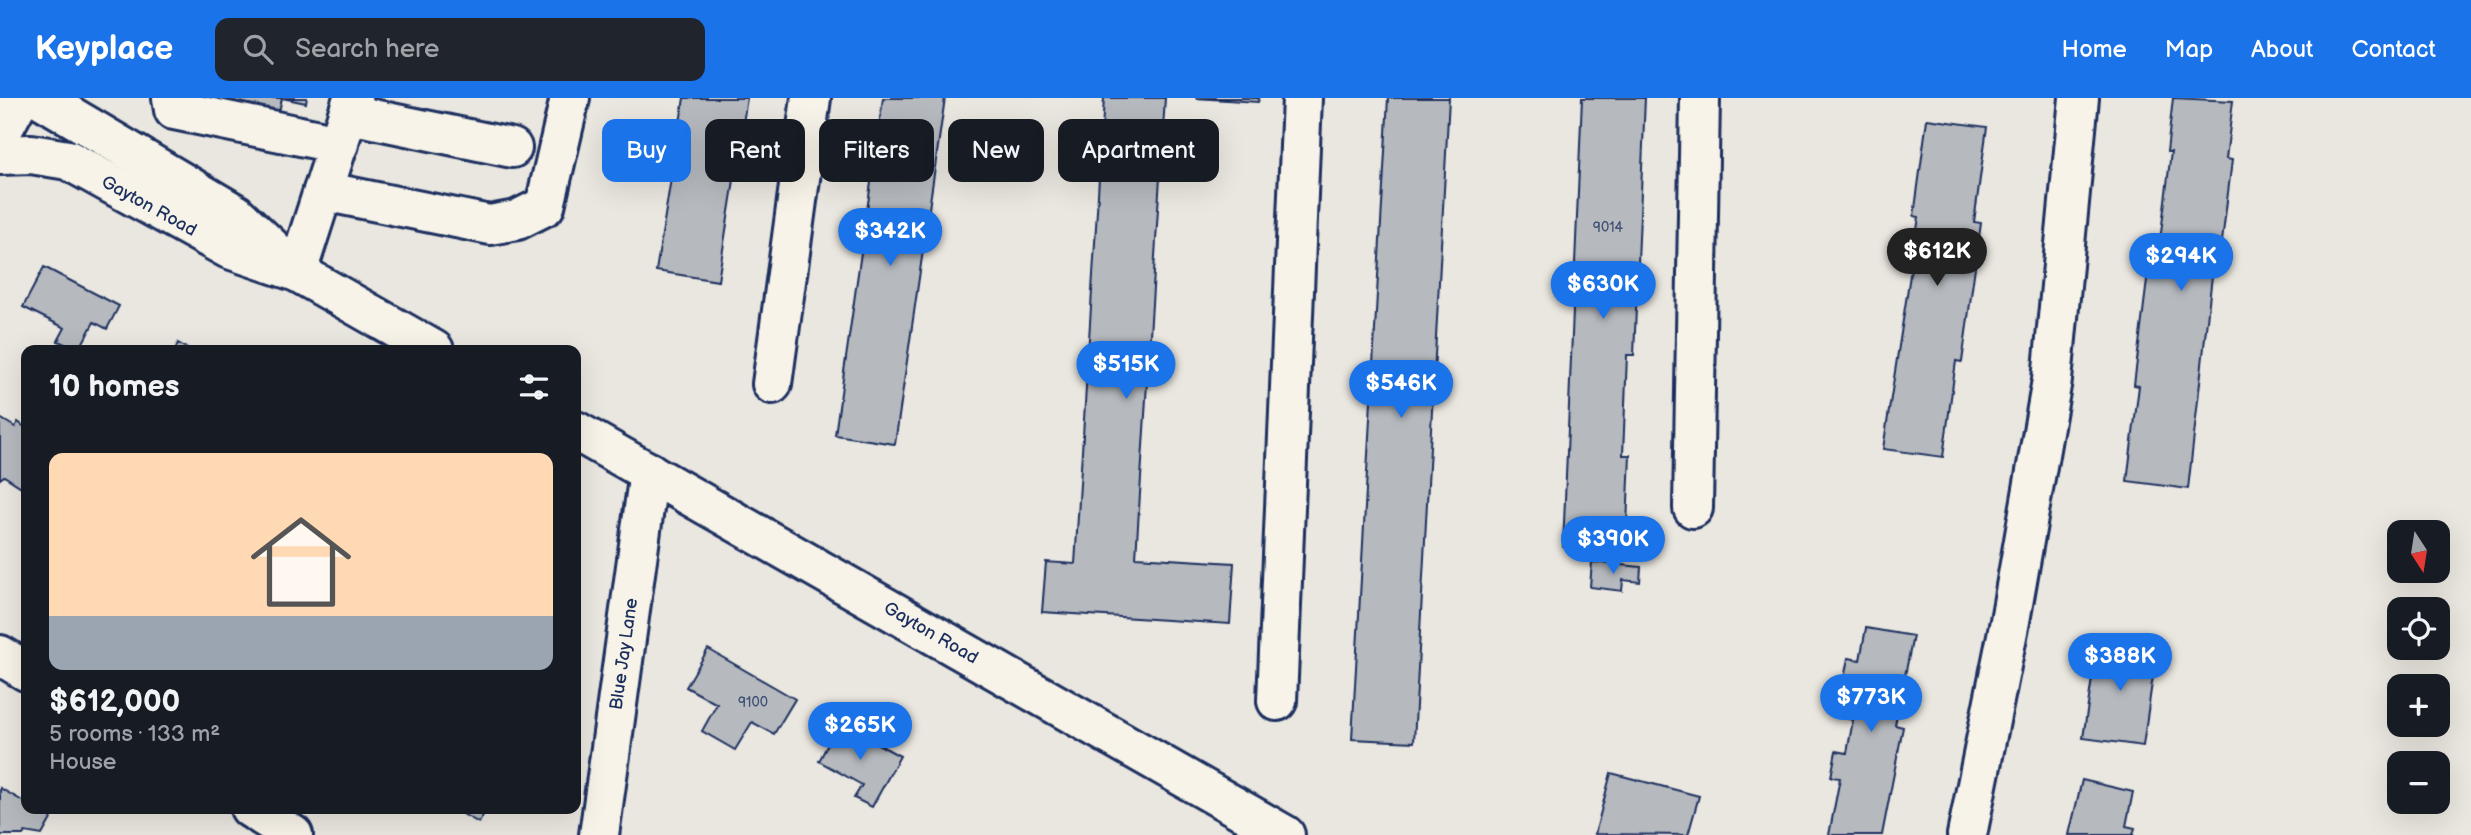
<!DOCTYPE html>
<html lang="en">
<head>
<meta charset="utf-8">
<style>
  :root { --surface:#171b24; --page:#20242c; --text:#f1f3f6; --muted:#9ea1a6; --accent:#1a73e8 }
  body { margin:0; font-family:"Balsamiq Sans",sans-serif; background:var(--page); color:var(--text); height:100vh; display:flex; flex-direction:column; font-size:26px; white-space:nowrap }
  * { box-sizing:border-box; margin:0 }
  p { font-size:23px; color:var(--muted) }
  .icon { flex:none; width:38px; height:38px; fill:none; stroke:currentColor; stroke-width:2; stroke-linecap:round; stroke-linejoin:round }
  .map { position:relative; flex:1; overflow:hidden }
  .details { position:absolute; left:21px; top:247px; width:560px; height:469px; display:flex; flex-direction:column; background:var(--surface); border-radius:14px; box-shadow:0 7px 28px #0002 }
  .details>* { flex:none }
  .hud { position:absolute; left:602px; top:21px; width:665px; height:63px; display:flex; gap:14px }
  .needle { width:46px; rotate:168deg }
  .fabs { position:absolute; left:2387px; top:422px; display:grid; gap:14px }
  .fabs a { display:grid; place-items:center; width:63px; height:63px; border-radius:14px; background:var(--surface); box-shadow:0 7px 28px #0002; font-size:35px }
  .price { position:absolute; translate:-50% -60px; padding:0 16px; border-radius:24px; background:var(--accent); color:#fff; font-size:23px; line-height:46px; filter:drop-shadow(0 2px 4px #0008) }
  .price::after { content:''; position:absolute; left:50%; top:42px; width:21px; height:16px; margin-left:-10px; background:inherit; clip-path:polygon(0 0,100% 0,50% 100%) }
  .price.selected { background:#222; color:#fff }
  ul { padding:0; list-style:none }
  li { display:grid; align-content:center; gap:14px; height:371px; padding:0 28px }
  li span { display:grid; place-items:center; height:217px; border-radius:14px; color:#555 }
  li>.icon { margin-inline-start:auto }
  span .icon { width:126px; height:126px; fill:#fffc; stroke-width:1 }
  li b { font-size:30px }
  h2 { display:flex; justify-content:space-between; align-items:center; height:84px; padding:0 28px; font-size:30px }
  .tag { padding:0 24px; border-radius:14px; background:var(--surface); box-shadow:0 7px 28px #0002; font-size:24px; line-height:63px }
  .tag.selected { background:var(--accent); color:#fff }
  header { display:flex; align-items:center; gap:42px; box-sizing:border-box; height:98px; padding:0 35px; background:var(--accent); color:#fff }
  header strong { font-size:33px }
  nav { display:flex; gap:38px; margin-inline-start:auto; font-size:24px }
  .search { width:490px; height:63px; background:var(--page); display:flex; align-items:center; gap:18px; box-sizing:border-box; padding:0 24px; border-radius:14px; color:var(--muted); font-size:26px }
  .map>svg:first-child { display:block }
  .building { fill:#b6babf; stroke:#1b2f5e; stroke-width:2 }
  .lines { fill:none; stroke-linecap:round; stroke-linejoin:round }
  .minor-casing { stroke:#1b2f5e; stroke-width:44 }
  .minor { stroke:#f7f3e8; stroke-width:38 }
  .labels { text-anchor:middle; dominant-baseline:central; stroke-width:6; stroke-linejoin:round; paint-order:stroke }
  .number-label { font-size:14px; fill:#425276 }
  .street-label { font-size:18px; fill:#1b2f5e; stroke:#f7f3e8 }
</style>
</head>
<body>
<header>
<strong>Keyplace</strong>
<div class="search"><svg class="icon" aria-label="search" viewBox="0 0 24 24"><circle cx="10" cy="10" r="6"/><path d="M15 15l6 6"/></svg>Search here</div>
<nav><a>Home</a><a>Map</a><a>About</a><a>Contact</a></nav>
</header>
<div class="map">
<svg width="2471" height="737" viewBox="0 0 2471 737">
  <rect width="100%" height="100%" fill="#eae7e0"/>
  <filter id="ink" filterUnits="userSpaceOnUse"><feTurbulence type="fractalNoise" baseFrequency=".0143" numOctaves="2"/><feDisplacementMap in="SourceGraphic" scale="14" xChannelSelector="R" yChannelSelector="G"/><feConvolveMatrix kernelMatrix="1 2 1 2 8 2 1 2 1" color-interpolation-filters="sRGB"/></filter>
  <g filter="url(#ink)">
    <g class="building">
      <path d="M210 0H307L306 5 282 0 276 28Z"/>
      <path d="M684 0H747L718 183 656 173Z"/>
      <path d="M883 0H945L895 346 835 337Z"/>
      <path d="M1104 0H1165L1136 459 1234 465 1230 526 1042 514 1046 464 1075 466Z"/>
      <path d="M1195 0H1259L1258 4Z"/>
      <path d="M1388 0H1449L1414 644 1352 641Z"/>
      <path d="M1582 0H1645L1634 257H1627L1623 357H1630L1626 451 1563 449Z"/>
      <path d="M2173 0 2233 3 2226 61 2232 62 2220 160H2214L2188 391 2127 383 2139 288 2134 287 2151 150 2159 151 2171 54H2167Z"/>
      <path d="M1927 21 1987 29 1974 124 1981 125 1962 264 1956 263 1943 359 1883 351 1919 119 1914 118Z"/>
      <path d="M44 169 119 208 107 231 94 224 79 252 58 243 65 230 23 209Z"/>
      <path d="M178 245 190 252H175Z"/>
      <path d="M0 320 15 329 18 324 26 330V385L23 390 4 378 0 381Z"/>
      <path d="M1592 464 1641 469 1640 484 1623 482 1622 493 1590 489Z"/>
      <path d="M1866 530 1913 538 1895 627 1903 629 1882 737H1829L1840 680 1831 679 1836 653 1847 655 1853 622 1845 620 1851 587 1843 586 1848 560 1860 562Z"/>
      <path d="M2098 541 2157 550 2143 648 2083 640Z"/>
      <path d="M708 551 795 601 774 636 752 624 735 652 702 633 717 606 686 589Z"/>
      <path d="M839 625 900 658 872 709 854 700 862 687 819 663Z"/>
      <path d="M1611 675 1699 698 1688 737 1595 736Z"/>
      <path d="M2082 682 2133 694 2126 728 2135 730 2133 737H2069Z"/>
      <path d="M0 690 26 705V710H37L52 719 42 737 25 734 23 737H0Z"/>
      <path d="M452 710H487L479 725Z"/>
    </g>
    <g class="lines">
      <g class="minor-casing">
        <g id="minor">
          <path d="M40 0 236 116 288 165"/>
          <path d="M172 0 174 12 339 46"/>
          <path d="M349 16 512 50"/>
          <path d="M0 37 20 0"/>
          <path d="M0 57 31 56 68 62 229 151 297 174 434 252"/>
          <path d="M323 93 490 127 517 122 545 108 570 0"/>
          <path d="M297 174 353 0"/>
          <path d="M772 286 811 0"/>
          <path d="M576 333 1285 737"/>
          <path d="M1693 410 1700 0"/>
          <path d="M0 557 26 573"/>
          <path d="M1277 603 1302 0"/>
          <path d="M250 710 293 737"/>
          <path d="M599 737 649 374"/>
          <path d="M1967 737 2010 523 2052 282 2079 0"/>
        </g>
      </g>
      <use href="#minor" class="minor"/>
    </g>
  </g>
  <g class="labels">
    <g class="number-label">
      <text x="1608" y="129">9014</text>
      <text x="753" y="604">9100</text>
    </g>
    <g class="street-label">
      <text transform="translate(149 108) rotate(29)">Gayton Road</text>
      <text transform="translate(931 535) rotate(30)">Gayton Road</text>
      <text transform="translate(624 556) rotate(-82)">Blue Jay Lane</text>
    </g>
  </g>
</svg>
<div class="fabs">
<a><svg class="needle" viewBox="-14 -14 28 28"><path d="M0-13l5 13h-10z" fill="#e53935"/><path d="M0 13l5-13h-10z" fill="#9ea1a6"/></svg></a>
<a><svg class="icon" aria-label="locate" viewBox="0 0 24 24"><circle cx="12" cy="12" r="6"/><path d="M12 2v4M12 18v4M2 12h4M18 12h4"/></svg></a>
<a>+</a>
<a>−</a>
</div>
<b class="price" style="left:890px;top:170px">$342K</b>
<b class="price selected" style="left:1937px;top:190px">$612K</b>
<b class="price" style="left:2181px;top:195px">$294K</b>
<b class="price" style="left:1603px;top:223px">$630K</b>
<b class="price" style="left:1126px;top:303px">$515K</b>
<b class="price" style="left:1401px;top:322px">$546K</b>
<b class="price" style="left:1613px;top:478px">$390K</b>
<b class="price" style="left:2120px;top:595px">$388K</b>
<b class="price" style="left:1871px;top:636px">$773K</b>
<b class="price" style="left:860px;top:664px">$265K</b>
<div class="hud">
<a class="tag selected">Buy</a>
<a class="tag">Rent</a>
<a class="tag">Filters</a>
<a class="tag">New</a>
<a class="tag">Apartment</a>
</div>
<section class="details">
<h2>10 homes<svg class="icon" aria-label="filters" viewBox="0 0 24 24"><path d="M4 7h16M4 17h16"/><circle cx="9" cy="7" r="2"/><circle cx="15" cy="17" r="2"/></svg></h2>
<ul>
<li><span style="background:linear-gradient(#ffd9b3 75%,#9aa5b1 0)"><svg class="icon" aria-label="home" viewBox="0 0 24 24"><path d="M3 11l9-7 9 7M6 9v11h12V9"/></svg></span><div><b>$612,000</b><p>5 rooms · 133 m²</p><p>House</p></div></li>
</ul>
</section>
</div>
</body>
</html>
